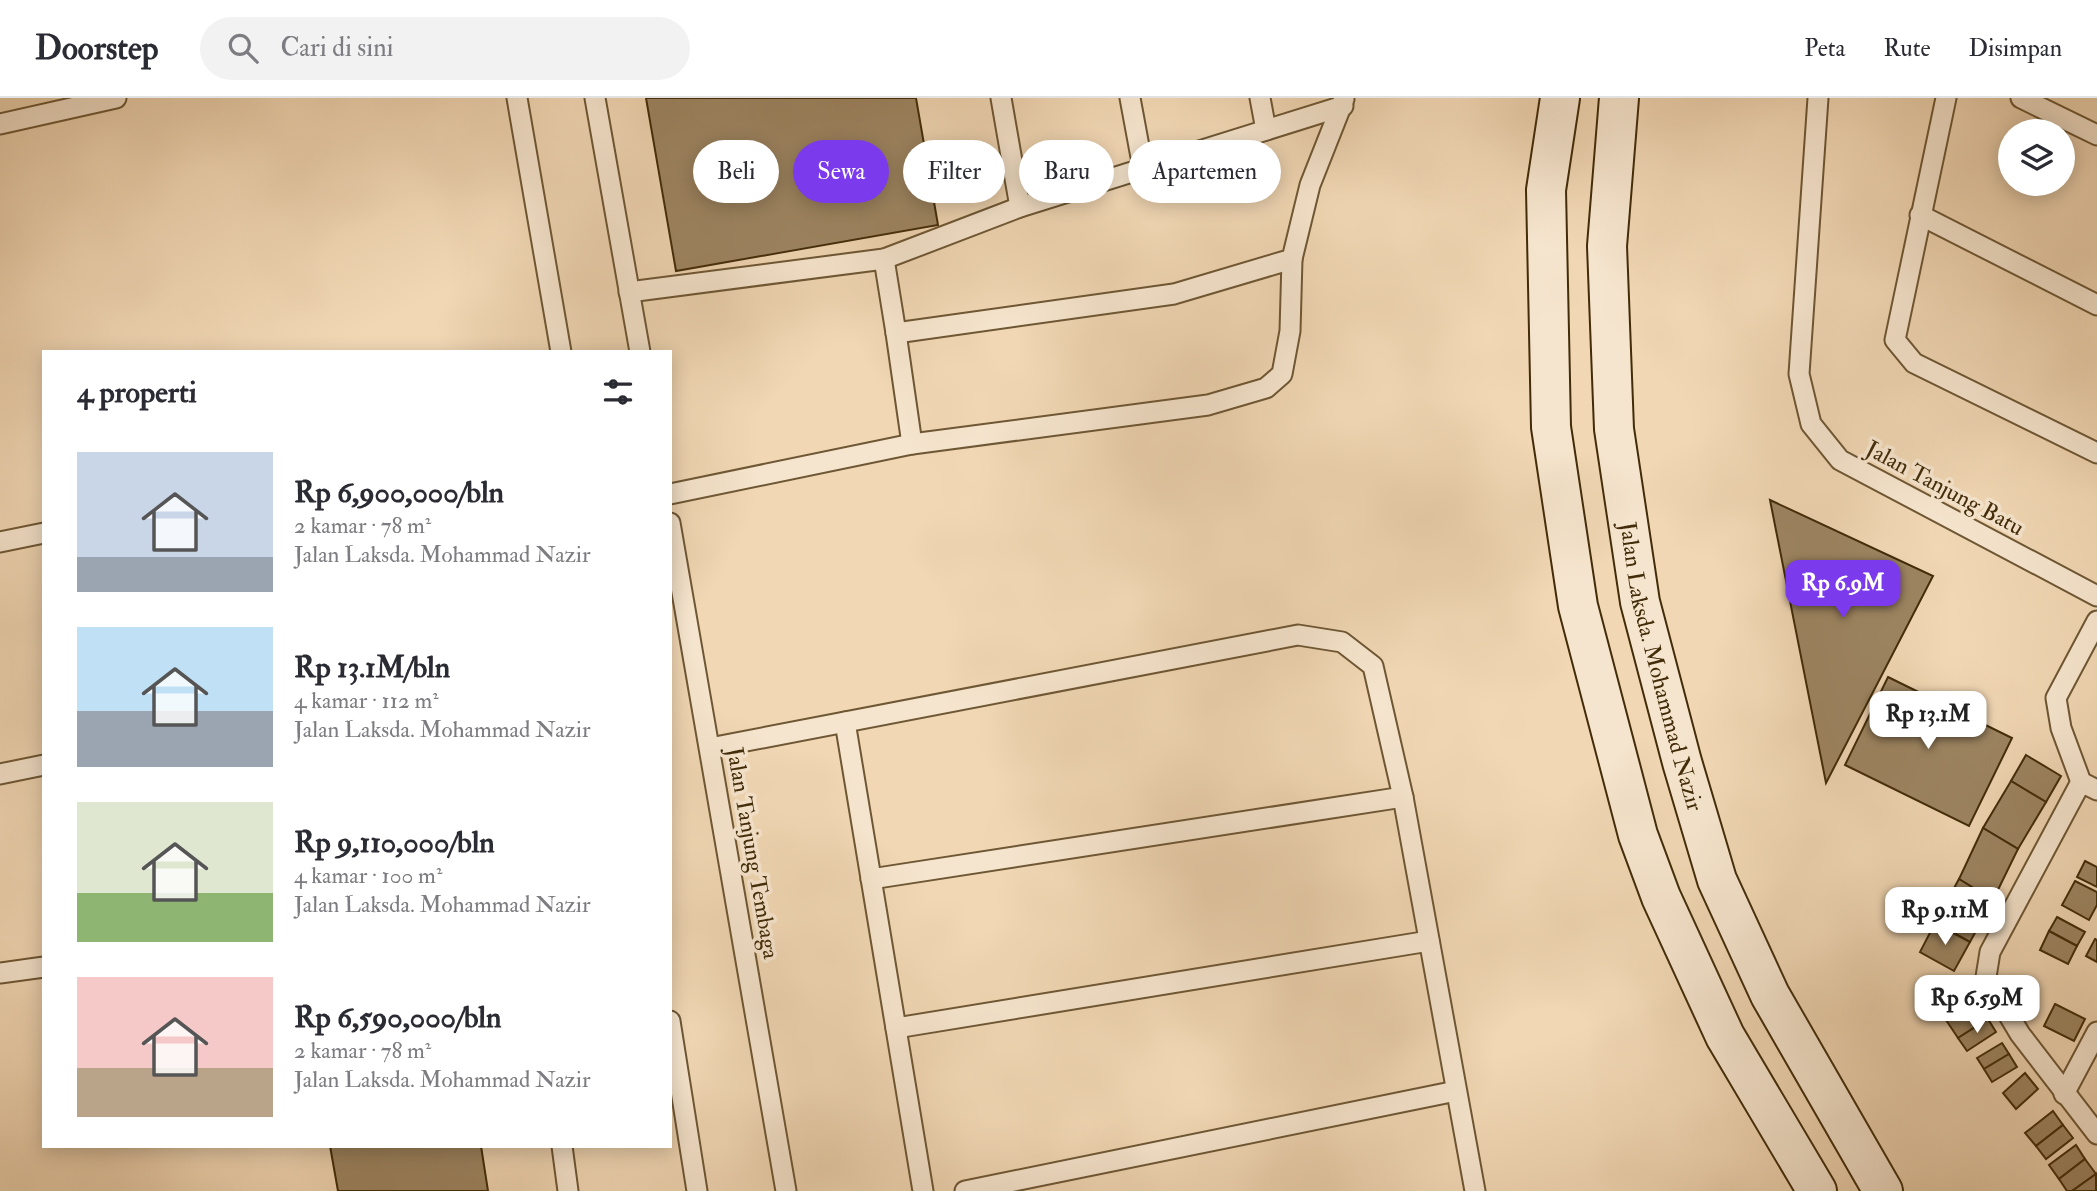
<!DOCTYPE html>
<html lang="id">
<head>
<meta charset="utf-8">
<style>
  :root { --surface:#fff; --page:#f2f2f3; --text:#2b2b33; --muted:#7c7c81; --line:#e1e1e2; --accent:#7c3aed }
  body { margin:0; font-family:"IM FELL Double Pica",serif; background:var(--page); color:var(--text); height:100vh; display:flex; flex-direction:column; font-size:26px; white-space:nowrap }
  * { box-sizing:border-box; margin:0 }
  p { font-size:23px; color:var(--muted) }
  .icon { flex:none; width:38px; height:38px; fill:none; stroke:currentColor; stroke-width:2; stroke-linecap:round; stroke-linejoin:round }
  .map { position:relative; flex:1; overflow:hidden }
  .side { position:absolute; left:42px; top:252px; width:630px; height:798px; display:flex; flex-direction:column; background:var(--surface); border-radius:0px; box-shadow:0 4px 18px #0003 }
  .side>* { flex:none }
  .banner { position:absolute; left:693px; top:42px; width:665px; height:63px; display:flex; gap:14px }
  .buttons { position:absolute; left:1998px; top:21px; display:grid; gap:14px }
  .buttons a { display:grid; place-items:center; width:77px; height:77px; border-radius:50%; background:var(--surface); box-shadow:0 4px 18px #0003; font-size:35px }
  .price { position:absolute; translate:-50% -60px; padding:0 16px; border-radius:14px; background:#fff; color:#222; font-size:23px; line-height:46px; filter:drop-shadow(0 2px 4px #0008) }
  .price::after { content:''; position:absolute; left:50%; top:42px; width:21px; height:16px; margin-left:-10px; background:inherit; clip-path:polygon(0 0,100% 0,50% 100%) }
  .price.selected { background:var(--accent); color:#fff }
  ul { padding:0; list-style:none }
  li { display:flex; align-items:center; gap:21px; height:175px; padding:0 35px }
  li span { display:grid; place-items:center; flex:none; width:196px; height:140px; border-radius:0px; color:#555 }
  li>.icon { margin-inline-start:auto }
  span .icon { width:84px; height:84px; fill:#fffc; stroke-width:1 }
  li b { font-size:30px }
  h2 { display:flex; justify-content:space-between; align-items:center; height:84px; padding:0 35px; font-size:30px }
  .pill { padding:0 24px; border-radius:32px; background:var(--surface); box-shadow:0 4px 18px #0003; font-size:24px; line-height:63px }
  .pill.selected { background:var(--accent); color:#fff }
  header { display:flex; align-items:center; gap:42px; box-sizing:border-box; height:98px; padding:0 35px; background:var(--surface); border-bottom:2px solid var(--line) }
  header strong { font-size:33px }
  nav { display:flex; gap:38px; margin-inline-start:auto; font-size:24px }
  .search { width:490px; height:63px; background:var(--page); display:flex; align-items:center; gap:18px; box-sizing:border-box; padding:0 24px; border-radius:38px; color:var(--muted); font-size:26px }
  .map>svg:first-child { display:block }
  .building { fill:#9d8562; stroke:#422c09; stroke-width:2 }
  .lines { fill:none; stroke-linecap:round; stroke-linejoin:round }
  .service-casing { stroke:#6e5734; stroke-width:23 }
  .secondary-casing { stroke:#422c09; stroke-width:42 }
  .service { stroke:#f6e5ce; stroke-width:19 }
  .secondary { stroke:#f6e5ce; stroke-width:38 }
  .labels { text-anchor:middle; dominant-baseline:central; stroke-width:7; stroke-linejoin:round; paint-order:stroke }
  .street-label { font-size:23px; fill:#422c09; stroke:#f6e5ce }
</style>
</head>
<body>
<header>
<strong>Doorstep</strong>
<div class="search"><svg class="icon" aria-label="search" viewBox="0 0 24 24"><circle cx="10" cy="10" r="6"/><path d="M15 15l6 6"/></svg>Cari di sini</div>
<nav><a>Peta</a><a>Rute</a><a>Disimpan</a></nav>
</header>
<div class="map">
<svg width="2097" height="1093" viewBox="0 0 2097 1093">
  <rect width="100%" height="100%" fill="#f1d7b4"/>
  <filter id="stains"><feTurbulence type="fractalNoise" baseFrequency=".00286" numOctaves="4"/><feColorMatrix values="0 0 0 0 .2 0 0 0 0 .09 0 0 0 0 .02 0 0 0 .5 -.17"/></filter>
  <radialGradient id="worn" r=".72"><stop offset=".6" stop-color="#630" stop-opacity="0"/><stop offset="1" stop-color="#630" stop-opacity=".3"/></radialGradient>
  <g class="building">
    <path d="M646 0H916L938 127 676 173Z"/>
    <path d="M1770 402 1933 478 1826 685Z"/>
    <path d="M1888 579 2012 640 1969 728 1845 667Z"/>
    <path d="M2026 657 2061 678 2046 704 2011 683Z"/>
    <path d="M2011 683 2046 704 2018 751 1983 730Z"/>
    <path d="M1983 730 2018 751 1993 802 1959 781Z"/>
    <path d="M2085 763 2097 769V789L2077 779Z"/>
    <path d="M1959 781 1993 802 1970 844 1935 825Z"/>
    <path d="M2075 783 2097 794V807L2089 822 2062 807Z"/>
    <path d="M2057 819 2085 834 2077 848 2049 833Z"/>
    <path d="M1935 825 1970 844 1954 873 1920 854Z"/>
    <path d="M2049 833 2077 848 2068 866 2040 852Z"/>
    <path d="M2095 841 2097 842V864L2086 858Z"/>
    <path d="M1966 887 1974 899 1949 916 1940 903Z"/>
    <path d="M1974 899 1988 921 1958 940 1944 919Z"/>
    <path d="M2055 906 2085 921 2074 943 2044 928Z"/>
    <path d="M1988 921 1996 934 1967 953 1958 940Z"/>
    <path d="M2002 945 2009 956 1984 971 1977 960Z"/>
    <path d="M2009 956 2017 969 1992 984 1984 971Z"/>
    <path d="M2025 975 2038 991 2016 1011 2003 995Z"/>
    <path d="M2053 1013 2063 1027 2036 1048 2025 1035Z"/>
    <path d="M2063 1027 2073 1040 2046 1061 2036 1048Z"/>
    <path d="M2076 1047 2085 1061 2059 1081 2049 1067Z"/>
    <path d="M330 1048H481L488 1093H338Z"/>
    <path d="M2085 1061 2096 1076 2072 1093H2067L2059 1081Z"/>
    <path d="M2096 1076V1093H2072Z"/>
  </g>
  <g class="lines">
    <g class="service-casing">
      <g id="service">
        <path d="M517 0 561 254"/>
        <path d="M595 0 640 254"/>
        <path d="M1001 0 1020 109"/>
        <path d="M1130 0 1143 70"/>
        <path d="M1260 0 1266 32"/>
        <path d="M1818 0 1799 276 1811 326 1840 362 2097 498"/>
        <path d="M1946 0 1895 242 1914 265 2097 355"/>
        <path d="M2021 0 2097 37"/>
        <path d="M0 26 116 0"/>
        <path d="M1920 117 2097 207"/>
        <path d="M884 161 896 235 1174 196 1292 161 1310 87 1344 1"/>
        <path d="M629 194 884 161 1020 109 1343 8"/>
        <path d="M896 235 912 346 1208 307 1266 290 1282 276 1290 233 1292 161"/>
        <path d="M670 396 912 346"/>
        <path d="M670 425 786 1093"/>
        <path d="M0 444 44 435"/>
        <path d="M2097 523 2056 600 2061 630 2081 684 2097 692"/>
        <path d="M845 624 923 1093"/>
        <path d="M710 650 1298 537 1342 544 1373 568 1403 699 1475 1093"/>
        <path d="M0 676 44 667"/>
        <path d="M2081 684 1990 854 1986 879 2020 936 2097 1036"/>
        <path d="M871 781 1403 699"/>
        <path d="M0 875 44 869"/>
        <path d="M670 923 697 1093"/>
        <path d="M896 930 1429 843"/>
        <path d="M2064 996 2097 934"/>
        <path d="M562 1048 568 1093"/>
        <path d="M965 1093 1456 993"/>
      </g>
    </g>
    <g class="secondary-casing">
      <g id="secondary">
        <path d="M1560 0 1546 92 1551 329 1578 508 1638 737 1661 799 1725 938 1817 1093"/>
        <path id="s1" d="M1619 0 1607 148 1614 331 1640 504 1682 664 1717 782 1770 897 1883 1093"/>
      </g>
    </g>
    <use href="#service" class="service"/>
    <use href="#secondary" class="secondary"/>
  </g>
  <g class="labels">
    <g class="street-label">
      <text transform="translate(1945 390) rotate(28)">Jalan Tanjung Batu</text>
      <text stroke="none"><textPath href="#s1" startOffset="574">Jalan Laksda. Mohammad Nazir</textPath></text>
      <text transform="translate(753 755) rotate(80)">Jalan Tanjung Tembaga</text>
    </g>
  </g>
  <rect width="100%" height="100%" filter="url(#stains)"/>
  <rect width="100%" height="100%" fill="url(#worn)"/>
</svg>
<div class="buttons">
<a><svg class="icon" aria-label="layers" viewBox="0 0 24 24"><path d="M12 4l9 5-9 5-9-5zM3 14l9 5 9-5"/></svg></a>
</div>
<b class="price selected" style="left:1843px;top:522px">Rp 6.9M</b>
<b class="price" style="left:1928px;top:653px">Rp 13.1M</b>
<b class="price" style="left:1945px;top:849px">Rp 9.11M</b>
<b class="price" style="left:1977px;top:937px">Rp 6.59M</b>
<div class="banner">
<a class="pill">Beli</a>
<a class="pill selected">Sewa</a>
<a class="pill">Filter</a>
<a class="pill">Baru</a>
<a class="pill">Apartemen</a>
</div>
<section class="side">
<h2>4 properti<svg class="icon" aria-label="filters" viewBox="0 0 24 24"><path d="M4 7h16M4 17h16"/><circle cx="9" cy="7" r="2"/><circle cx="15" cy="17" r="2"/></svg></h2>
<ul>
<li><span style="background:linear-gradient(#c9d6e8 75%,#9aa5b1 0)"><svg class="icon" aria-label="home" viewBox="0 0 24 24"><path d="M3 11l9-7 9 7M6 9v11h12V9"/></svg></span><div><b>Rp 6,900,000/bln</b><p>2 kamar · 78 m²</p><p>Jalan Laksda. Mohammad Nazir</p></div></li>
<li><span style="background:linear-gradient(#bfe0f5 60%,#9aa5b1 0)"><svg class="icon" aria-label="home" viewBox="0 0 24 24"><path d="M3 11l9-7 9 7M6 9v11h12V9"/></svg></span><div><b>Rp 13.1M/bln</b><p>4 kamar · 112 m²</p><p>Jalan Laksda. Mohammad Nazir</p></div></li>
<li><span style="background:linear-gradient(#dfe7d0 65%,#8fb573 0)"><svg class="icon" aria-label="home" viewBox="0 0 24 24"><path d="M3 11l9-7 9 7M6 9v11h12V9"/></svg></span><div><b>Rp 9,110,000/bln</b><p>4 kamar · 100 m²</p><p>Jalan Laksda. Mohammad Nazir</p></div></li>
<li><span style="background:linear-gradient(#f6c9c9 65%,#b9a48a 0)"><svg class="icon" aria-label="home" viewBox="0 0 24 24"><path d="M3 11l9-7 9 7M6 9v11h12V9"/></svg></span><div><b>Rp 6,590,000/bln</b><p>2 kamar · 78 m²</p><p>Jalan Laksda. Mohammad Nazir</p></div></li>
</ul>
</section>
</div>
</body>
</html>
